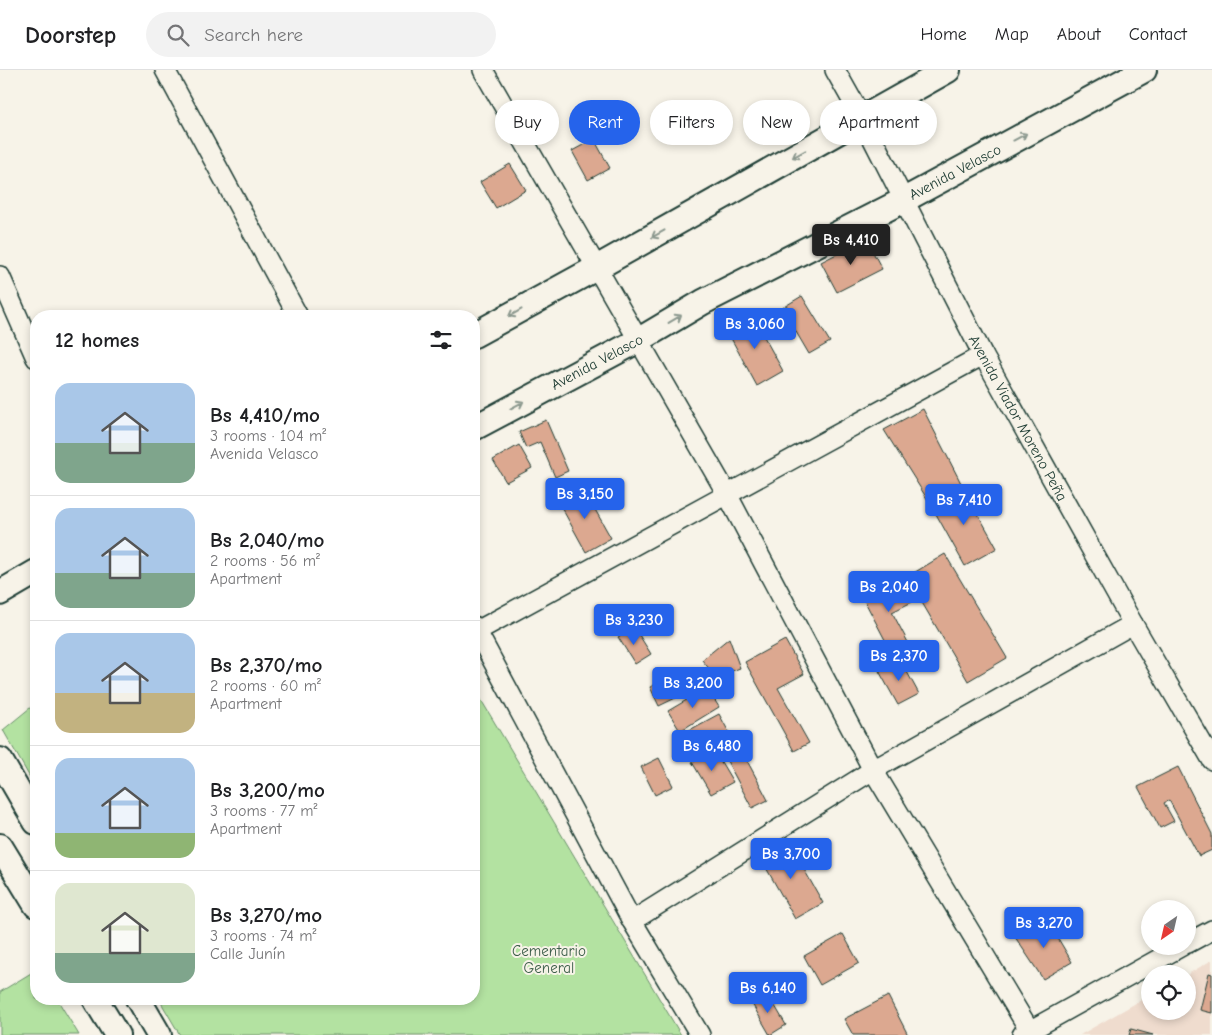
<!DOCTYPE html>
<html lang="en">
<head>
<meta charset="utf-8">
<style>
  :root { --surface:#fff; --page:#f2f2f2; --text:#202124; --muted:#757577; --line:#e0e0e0; --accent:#2563eb }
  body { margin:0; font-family:"Comic Neue",sans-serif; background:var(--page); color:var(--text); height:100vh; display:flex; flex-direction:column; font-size:19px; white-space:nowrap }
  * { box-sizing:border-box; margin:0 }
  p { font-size:16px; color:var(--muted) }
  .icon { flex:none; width:28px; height:28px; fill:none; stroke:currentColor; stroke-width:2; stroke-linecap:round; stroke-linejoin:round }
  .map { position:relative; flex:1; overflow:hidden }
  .drawer { position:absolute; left:30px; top:240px; width:450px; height:695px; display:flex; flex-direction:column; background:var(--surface); border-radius:20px; box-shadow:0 2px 8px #0003 }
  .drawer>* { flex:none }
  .guide { position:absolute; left:495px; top:30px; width:475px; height:45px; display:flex; gap:10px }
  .needle { width:32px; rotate:214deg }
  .controls { position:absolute; left:1141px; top:830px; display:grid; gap:10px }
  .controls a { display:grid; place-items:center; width:55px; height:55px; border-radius:50%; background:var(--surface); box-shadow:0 2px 8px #0003; font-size:25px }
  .price { position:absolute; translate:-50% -42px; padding:0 11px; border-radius:5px; background:var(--accent); color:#fff; font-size:16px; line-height:32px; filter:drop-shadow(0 1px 2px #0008) }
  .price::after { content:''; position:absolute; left:50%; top:30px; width:15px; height:11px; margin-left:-8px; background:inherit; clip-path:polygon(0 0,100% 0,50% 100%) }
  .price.active { background:#222; color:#fff }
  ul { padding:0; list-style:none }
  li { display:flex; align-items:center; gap:15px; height:125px; padding:0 25px }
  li+li { border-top:1px solid var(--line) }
  li span { display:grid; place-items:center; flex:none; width:140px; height:100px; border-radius:15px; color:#555 }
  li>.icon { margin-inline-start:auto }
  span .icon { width:60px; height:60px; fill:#fffc; stroke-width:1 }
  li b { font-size:21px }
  h2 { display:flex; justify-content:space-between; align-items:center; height:60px; padding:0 25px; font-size:21px }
  .chip { padding:0 18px; border-radius:22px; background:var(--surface); box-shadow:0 2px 8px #0003; font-size:18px; line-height:45px }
  .chip.active { background:var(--accent); color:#fff }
  header { display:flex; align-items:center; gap:30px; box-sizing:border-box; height:70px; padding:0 25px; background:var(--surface); border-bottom:1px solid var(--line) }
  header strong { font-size:24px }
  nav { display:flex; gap:28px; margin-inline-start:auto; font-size:18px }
  .search { width:350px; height:45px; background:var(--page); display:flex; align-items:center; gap:12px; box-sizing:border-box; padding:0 18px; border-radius:28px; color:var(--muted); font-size:19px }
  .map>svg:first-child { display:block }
  .built { fill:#efdcce }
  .green { fill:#b3e2a1; stroke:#69906a }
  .building { fill:#dca890; stroke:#1f3d34 }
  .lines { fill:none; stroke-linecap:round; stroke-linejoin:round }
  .minor-casing { stroke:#1f3d34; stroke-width:22 }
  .tertiary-casing { stroke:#1f3d34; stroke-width:28 }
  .minor { stroke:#f7f3e8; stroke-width:19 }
  .tertiary { stroke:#f7f3e8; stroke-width:24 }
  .oneway { stroke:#8b988e }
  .labels { text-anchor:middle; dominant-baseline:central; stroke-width:4; stroke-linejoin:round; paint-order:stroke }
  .street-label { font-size:15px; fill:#1f3d34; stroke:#f7f3e8 }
  .park-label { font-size:15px; fill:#3d5e4a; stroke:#f7f3e8 }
</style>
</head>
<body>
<header>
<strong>Doorstep</strong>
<div class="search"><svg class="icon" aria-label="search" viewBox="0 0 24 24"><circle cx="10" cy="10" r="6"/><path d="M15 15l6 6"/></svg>Search here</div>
<nav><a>Home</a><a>Map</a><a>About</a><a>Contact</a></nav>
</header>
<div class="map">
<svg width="1212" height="965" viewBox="0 0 1212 965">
  <rect width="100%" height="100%" fill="#f7f3e8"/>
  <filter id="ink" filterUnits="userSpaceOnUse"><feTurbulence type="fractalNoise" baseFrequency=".02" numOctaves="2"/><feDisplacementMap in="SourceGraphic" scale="10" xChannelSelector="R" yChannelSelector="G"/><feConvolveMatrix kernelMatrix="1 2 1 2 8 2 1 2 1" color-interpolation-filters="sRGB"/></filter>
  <g filter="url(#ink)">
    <path class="built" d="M1212 890V965H1080L1150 925V941H1188V904Z"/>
    <g class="green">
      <path d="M474 618 681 965H180L159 929H474Z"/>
      <path d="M36 633V718L3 660Z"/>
      <path d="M36 900V929H57L79 965H0V922Z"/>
    </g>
    <g class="building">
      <path d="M594 69 610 98 588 110 572 81Z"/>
      <path d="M510 94 526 120 496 138 480 112Z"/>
      <path d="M866 169 882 199 837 222 821 192Z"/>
      <path d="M802 226 830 272 809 284 782 238Z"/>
      <path d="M752 245 783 301 757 316 726 259Z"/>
      <path d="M923 339 963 417 931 435 884 360Z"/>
      <path d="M546 350 568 401 555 407 540 372 526 378 519 362Z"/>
      <path d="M519 375 532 398 506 412 493 390Z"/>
      <path d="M963 417 997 478 965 496 931 435Z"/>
      <path d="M583 418 611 468 586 482 558 431Z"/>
      <path d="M945 484 1007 588 968 611 907 507Z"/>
      <path d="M899 507 912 532 892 542 911 578 894 587 862 526Z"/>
      <path d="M634 557 651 584 635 594 618 567Z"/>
      <path d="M729 568 740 598 716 607 702 590Z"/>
      <path d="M785 570 804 604 778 618 809 673 794 681 745 592Z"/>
      <path d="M900 589 919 624 898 635 879 601Z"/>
      <path d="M685 600 694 619 659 636 650 617Z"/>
      <path d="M707 618 719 637 680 661 668 641Z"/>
      <path d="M719 644 731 666 696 685 684 663Z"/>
      <path d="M735 668 768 730 752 738 719 676Z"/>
      <path d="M714 680 733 712 711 724 692 692Z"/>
      <path d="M659 688 673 716 655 725 641 697Z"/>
      <path d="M1178 697 1212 764V780L1199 786 1169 730 1164 733 1174 751 1160 758 1138 717Z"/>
      <path d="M788 771 823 833 795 849 760 787Z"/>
      <path d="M1046 848 1072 892 1043 909 1015 867Z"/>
      <path d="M843 864 859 893 820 915 804 886Z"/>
      <path d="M1209 903 1212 904V943L1200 940Z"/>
      <path d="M767 922 786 955 770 965 751 932Z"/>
      <path d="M888 926 908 965H853L844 949Z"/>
      <path d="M1131 959 1153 965H1129Z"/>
    </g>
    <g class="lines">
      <g class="minor-casing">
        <g id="minor">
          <path d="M165 0 298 246"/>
          <path d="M483 0 727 424 873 700 1030 961"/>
          <path d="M835 0 862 48 983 285 1133 554 1212 690"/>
          <path d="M0 206 36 288"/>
          <path d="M474 556 632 851 700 965"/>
          <path d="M477 561 983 285"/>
          <path d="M632 851 873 700 1133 554"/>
          <path d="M1188 873 1212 860"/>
          <path d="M1022 965 1182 876"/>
        </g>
      </g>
      <g class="tertiary-casing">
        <g id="tertiary">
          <path d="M474 265 598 197 948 0"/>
          <path d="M474 358 639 270 703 232 904 130 1144 0"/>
          <path d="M0 523 36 502"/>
          <path d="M0 690 36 752"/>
          <path d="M0 776 36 835"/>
          <path d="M95 929 117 965"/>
          <path d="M138 929 159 965"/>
        </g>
      </g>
      <use href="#minor" class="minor"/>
      <use href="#tertiary" class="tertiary"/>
    </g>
    <defs><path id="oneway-shaft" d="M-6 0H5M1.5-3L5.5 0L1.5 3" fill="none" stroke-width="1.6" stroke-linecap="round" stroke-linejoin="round" transform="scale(1.25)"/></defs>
    <g class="oneway">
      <use href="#oneway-shaft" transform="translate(1020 67) rotate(-28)"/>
      <use href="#oneway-shaft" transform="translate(799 84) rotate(151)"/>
      <use href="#oneway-shaft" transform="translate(658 164) rotate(151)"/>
      <use href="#oneway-shaft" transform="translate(515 243) rotate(151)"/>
      <use href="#oneway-shaft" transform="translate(675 249) rotate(-31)"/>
      <use href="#oneway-shaft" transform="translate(517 335) rotate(-28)"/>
    </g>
  </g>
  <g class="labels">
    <g class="street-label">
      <text transform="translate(955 102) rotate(-28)">Avenida Velasco</text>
      <text transform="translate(597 292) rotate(-28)">Avenida Velasco</text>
      <text transform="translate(1018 348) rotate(61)">Avenida Viador Moreno Peña</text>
    </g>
    <g class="park-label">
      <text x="549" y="881">Cementario<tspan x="549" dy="17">General</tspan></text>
    </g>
  </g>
</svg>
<div class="controls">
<a><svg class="needle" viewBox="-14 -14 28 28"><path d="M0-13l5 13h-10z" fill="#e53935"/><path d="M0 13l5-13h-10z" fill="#757577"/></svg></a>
<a><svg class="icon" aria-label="locate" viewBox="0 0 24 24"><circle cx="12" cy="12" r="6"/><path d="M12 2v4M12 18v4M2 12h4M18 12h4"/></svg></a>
</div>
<b class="price active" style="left:851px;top:196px">Bs 4,410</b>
<b class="price" style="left:755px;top:280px">Bs 3,060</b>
<b class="price" style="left:585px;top:450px">Bs 3,150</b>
<b class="price" style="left:964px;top:456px">Bs 7,410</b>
<b class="price" style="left:889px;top:543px">Bs 2,040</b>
<b class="price" style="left:634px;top:576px">Bs 3,230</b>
<b class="price" style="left:899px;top:612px">Bs 2,370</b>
<b class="price" style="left:693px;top:639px">Bs 3,200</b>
<b class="price" style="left:712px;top:702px">Bs 6,480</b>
<b class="price" style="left:791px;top:810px">Bs 3,700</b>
<b class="price" style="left:1044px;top:879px">Bs 3,270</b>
<b class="price" style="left:768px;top:944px">Bs 6,140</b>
<div class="guide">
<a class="chip">Buy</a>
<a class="chip active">Rent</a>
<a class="chip">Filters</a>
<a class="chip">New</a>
<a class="chip">Apartment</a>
</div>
<section class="drawer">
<h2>12 homes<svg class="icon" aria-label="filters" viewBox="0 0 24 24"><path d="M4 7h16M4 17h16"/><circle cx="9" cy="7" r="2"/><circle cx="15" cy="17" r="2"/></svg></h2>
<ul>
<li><span style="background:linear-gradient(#a9c7e8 60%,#7fa58c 0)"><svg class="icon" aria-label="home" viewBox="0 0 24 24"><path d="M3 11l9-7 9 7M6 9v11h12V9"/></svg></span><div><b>Bs 4,410/mo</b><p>3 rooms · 104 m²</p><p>Avenida Velasco</p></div></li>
<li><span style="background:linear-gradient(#a9c7e8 65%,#7fa58c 0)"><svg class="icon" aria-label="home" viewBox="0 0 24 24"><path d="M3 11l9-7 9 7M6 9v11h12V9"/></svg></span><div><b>Bs 2,040/mo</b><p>2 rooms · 56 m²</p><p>Apartment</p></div></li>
<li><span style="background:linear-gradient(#a9c7e8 60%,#c2b280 0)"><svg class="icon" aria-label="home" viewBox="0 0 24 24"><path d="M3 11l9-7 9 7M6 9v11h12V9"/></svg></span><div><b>Bs 2,370/mo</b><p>2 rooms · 60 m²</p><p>Apartment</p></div></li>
<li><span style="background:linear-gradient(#a9c7e8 75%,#8fb573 0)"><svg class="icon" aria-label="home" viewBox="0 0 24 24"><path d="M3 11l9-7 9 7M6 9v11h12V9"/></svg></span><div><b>Bs 3,200/mo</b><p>3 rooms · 77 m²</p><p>Apartment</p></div></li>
<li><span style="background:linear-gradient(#dfe7d0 70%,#7fa58c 0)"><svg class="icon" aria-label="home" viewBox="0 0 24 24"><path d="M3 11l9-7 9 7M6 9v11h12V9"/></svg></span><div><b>Bs 3,270/mo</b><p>3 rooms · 74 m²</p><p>Calle Junín</p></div></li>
</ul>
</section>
</div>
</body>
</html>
